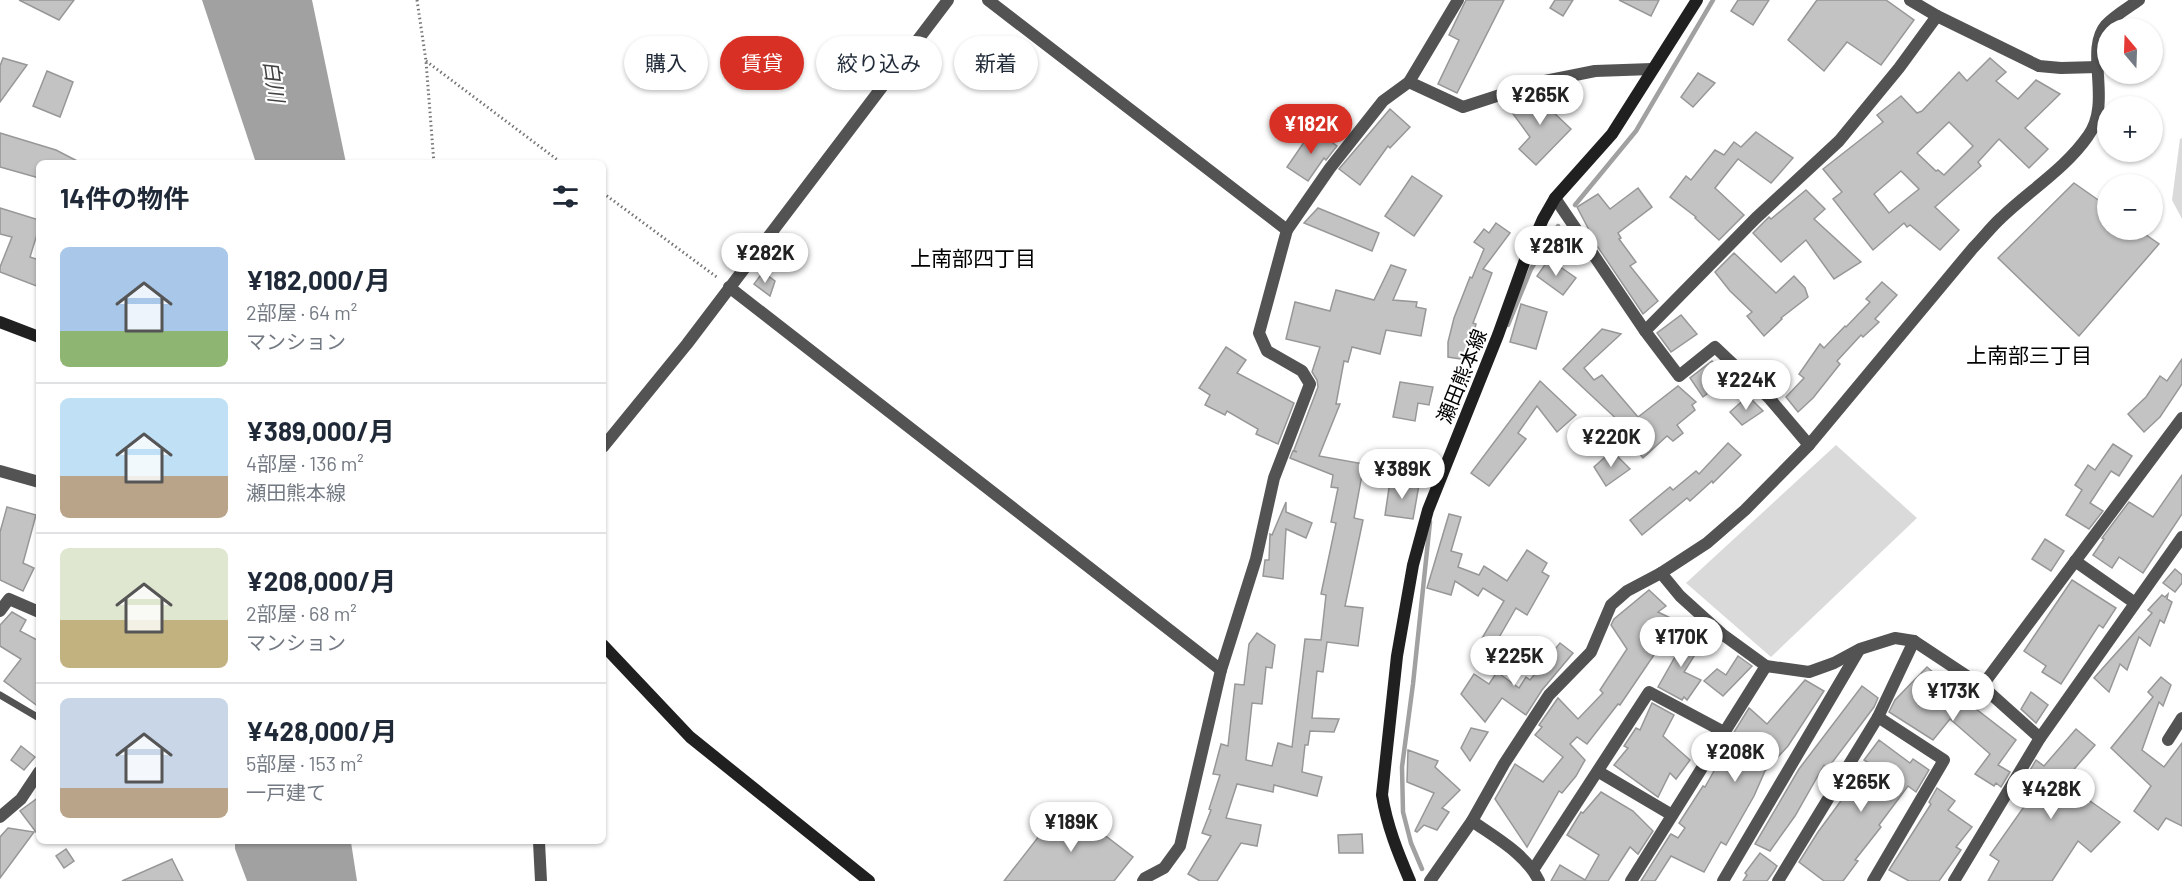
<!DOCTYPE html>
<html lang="ja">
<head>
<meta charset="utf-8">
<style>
  :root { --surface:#fff; --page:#f6f6f7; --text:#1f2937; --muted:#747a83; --line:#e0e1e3; --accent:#d93025 }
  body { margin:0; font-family:Barlow,"Noto Sans JP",sans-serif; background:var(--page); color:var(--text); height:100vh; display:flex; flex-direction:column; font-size:22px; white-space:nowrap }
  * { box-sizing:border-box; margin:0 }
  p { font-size:20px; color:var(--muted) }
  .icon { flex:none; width:33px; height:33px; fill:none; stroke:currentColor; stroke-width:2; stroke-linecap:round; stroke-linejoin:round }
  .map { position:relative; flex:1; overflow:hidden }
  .drawer { position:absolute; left:36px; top:160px; width:570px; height:684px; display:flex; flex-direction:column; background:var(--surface); border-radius:9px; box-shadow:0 2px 4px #0004 }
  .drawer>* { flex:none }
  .top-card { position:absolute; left:624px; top:36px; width:570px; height:54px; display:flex; gap:12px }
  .needle { width:39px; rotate:341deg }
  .fabs { position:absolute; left:2097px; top:18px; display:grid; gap:12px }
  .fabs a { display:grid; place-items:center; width:66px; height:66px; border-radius:50%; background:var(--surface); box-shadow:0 2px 4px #0004; font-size:30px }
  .price { position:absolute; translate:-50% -51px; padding:0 14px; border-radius:21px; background:#fff; color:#222; font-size:20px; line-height:39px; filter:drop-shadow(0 2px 3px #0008) }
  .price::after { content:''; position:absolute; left:50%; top:36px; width:18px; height:14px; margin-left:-9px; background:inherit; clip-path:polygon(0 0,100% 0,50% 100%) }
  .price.current { background:var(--accent); color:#fff }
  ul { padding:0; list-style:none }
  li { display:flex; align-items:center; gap:18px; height:150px; padding:0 24px }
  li+li { border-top:2px solid var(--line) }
  li span { display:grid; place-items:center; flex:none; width:168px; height:120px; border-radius:9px; color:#555 }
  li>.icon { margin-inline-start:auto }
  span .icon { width:72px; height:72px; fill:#fffc; stroke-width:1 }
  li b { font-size:26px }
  h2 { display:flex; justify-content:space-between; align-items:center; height:72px; padding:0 24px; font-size:26px }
  .chip { padding:0 21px; border-radius:27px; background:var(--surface); box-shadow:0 2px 4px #0004; font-size:21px; line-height:54px }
  .chip.current { background:var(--accent); color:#fff }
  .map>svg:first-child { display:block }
  .green { fill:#dadada }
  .water { fill:#a1a1a1 }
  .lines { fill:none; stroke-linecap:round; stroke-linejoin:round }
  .stream { stroke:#a1a1a1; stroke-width:4.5 }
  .building { fill:#c3c3c3; stroke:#979797; stroke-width:1.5; fill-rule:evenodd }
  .path { stroke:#757575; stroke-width:3; stroke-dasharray:1.5 3; stroke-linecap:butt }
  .lane { stroke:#535353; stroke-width:7 }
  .street { stroke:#535353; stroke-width:12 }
  .secondary { stroke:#202020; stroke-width:12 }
  .labels { text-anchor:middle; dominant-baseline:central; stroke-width:4.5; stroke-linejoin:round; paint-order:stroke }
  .street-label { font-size:20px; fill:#000; stroke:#fff }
  .water-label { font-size:21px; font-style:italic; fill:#424242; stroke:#fff }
  .neighbourhood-label { font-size:21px; fill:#000; stroke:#fff }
</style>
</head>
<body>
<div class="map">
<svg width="2182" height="881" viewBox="0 0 2182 881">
  <rect width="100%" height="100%" fill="#fff"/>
  <g class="green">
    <path d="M2182 138V219L2172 200 2180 139Z"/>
    <path d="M1836 445 1917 518 1771 657 1686 583Z"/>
  </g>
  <g class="water">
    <path d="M202 0H312L346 163H256Z"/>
    <path d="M235 842H351L357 881H247L235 849Z"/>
  </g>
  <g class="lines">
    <g class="stream">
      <path d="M1575 205 1636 131 1713 0"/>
      <path d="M1508 325 1531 269 1558 226"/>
      <path d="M1422 869 1411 843 1403 812 1402 767 1413 684 1430 522"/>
    </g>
  </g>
  <g class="building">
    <path d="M19 0H74L59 20Z"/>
    <path d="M1466 0H1504L1457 93 1438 84 1459 40 1449 35Z"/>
    <path d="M1555 0H1573L1563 16 1550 8Z"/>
    <path d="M1619 0H1659L1651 16Z"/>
    <path d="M1738 0H1769L1753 25 1731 11Z"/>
    <path d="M1817 0H1886L1914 20 1881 65 1847 42 1824 71 1788 40Z"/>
    <path d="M3 58 27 65 0 102V66Z"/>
    <path d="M1990 58 2006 72 1996 81 2018 99 2036 80 2060 94 2025 128 2048 149 2029 168 1999 139 1978 162 1981 166 1935 207 1959 230 1940 250 1910 225 1907 227 1904 223 1873 250 1833 199 1842 192 1823 169 1883 122 1877 115 1901 96 1917 113 1922 111 1959 72 1967 81ZM1949 122 1973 146 1944 175 1938 170 1936 171 1917 153ZM1901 171 1919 189 1889 213 1874 194Z"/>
    <path d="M47 71 73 82 60 117 33 106Z"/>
    <path d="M1698 73 1715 83 1693 107 1681 97Z"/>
    <path d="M1548 93 1561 102 1551 110 1571 129 1536 165 1519 149 1530 137 1508 107 1523 96 1530 106Z"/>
    <path d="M1390 109 1410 127 1390 148 1388 146 1360 185 1339 169Z"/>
    <path d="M1313 129 1337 146 1326 160 1324 158 1308 181 1287 167Z"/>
    <path d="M1756 132 1793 158 1771 183 1738 159 1715 188 1744 215 1719 240 1695 218 1696 217 1670 197 1686 176 1691 180 1715 150 1724 155 1734 142 1741 147Z"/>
    <path d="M0 133 56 150 83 164H39V178L0 167Z"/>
    <path d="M1412 176 1442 196 1414 236 1385 216Z"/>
    <path d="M2074 183 2108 207V230H2139L2159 244 2079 336 1998 258Z"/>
    <path d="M1638 188 1652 207 1618 233 1621 238 1619 239 1636 262 1630 266 1658 301 1643 314 1587 231 1589 230 1577 207 1598 194 1610 209Z"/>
    <path d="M1806 190 1825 209 1814 219 1861 262 1834 279 1806 240 1781 262 1753 233 1769 217 1771 219Z"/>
    <path d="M0 208 39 220V228L30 257 39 260V287L0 272V267L12 237 0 234Z"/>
    <path d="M1318 208 1379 233 1372 251 1304 223Z"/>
    <path d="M1496 223 1510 233 1483 269 1492 273 1473 323 1476 324 1467 360 1448 357V342L1454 318 1470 277 1472 278 1484 249 1474 242 1484 229 1489 233Z"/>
    <path d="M1734 253 1776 293 1794 276 1805 288 1808 297 1781 318 1782 319 1764 336 1747 316 1752 312 1730 291 1715 272Z"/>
    <path d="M1549 259 1576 278 1563 295 1537 276Z"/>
    <path d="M1391 265 1406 270 1393 300 1417 302 1416 307 1426 309 1421 336 1386 330 1380 354 1352 347 1348 362 1344 361 1336 404H1340L1319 456 1364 464 1354 518 1363 520 1345 606 1363 608 1358 646 1327 642 1323 672 1317 671 1312 718 1339 719 1334 732 1310 731 1308 745H1305L1302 772 1322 777 1317 796 1274 785 1273 792 1237 784 1226 818 1261 825 1257 846 1241 843 1217 881H1200L1188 874 1211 836 1202 833 1211 810 1209 809 1220 775 1213 774 1221 744 1228 746 1235 684 1244 685 1249 644 1257 633 1275 645 1272 668 1266 667 1262 704 1252 703 1246 760 1272 766 1278 743 1292 747 1305 639 1321 640 1326 595 1321 594 1336 523 1331 522 1338 488 1331 487 1333 475 1290 458 1293 451 1297 452 1294 450 1318 387 1317 380 1312 372 1320 347 1286 339 1295 302 1330 311 1336 290 1374 300Z"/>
    <path d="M763 272 775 281 770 296 754 284Z"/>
    <path d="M1882 282 1897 295 1875 319 1879 322 1863 337 1861 335 1837 361 1840 364 1813 398 1798 412 1786 397 1804 378 1799 374 1820 344 1824 348 1845 326 1846 327 1870 302 1866 299Z"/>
    <path d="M1521 304 1547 312 1536 349 1510 342Z"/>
    <path d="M1681 315 1697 334 1671 352 1657 333Z"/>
    <path d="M1602 329 1621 334 1584 368 1594 380 1602 375 1638 417 1678 386 1696 402 1692 405 1695 410 1677 425 1683 433 1673 441 1667 436 1643 458 1619 429 1623 425 1563 369Z"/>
    <path d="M1226 347 1246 360 1237 373 1294 403 1278 444 1256 434 1258 429 1227 411 1225 415 1205 405 1210 395 1199 388Z"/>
    <path d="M2182 359V384L2160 417 2144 432 2128 414 2146 397 2160 376 2167 381Z"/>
    <path d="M1712 361 1729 377 1703 397 1690 378Z"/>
    <path d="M1540 381 1576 415 1557 432 1537 406 1518 433 1526 439 1489 486 1471 473Z"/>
    <path d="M1400 382 1433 387 1429 405 1418 403 1415 421 1393 417Z"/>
    <path d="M1748 396 1763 411 1742 425 1730 412Z"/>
    <path d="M1728 443 1741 455 1713 483 1712 481 1690 501 1687 498 1642 535 1630 520 1670 487 1673 490 1696 471 1699 474Z"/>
    <path d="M2113 444 2132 456 2119 476 2111 471 2090 503 2103 511 2089 529 2066 515 2082 490 2075 485 2088 465 2095 470Z"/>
    <path d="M1612 451 1630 469 1606 486 1594 467Z"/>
    <path d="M2182 475V514L2143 573 2119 557 2112 568 2093 555 2104 539 2102 538 2129 502 2153 517Z"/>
    <path d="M1390 481 1419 485 1413 519 1385 515Z"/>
    <path d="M1286 502V512L1312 523 1306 538 1286 529 1283 579 1263 576 1265 560H1269L1270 534 1272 535Z"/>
    <path d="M7 507 36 515 23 563 34 568 23 591 0 580V532Z"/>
    <path d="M1449 514 1461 517 1451 551 1462 554 1458 567 1479 575 1484 566 1507 581 1527 550 1547 563 1542 572 1549 576 1527 615 1516 608 1497 641 1505 646 1499 657 1478 645 1504 601 1483 588 1478 596 1455 581 1451 595 1427 588Z"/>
    <path d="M2045 539 2064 551 2051 571 2032 559Z"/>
    <path d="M2175 569 2182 575V583L2175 592 2163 583Z"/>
    <path d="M2072 580 2116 608 2103 628 2099 625 2061 684 2042 672 2046 666 2024 651Z"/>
    <path d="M1649 590 1666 606 1658 612 1677 621 1620 705 1618 704 1587 744 1577 737 1570 744 1585 760 1576 776 1562 793 1559 791 1527 847 1495 799 1515 764 1543 782 1563 757 1535 735 1542 727 1539 725 1558 698 1578 719 1603 693 1600 690 1627 649 1611 625 1614 619Z"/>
    <path d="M2168 594 2167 599 2172 602 2164 623 2160 620 2150 646 2139 637 2127 670 2120 664 2109 692 2094 678 2152 613 2148 610 2162 595 2165 597Z"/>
    <path d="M12 612 26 620 20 631 39 641V707L4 681 21 659 0 646V625Z"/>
    <path d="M1678 628 1701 645 1684 672 1701 680 1687 700 1684 697 1682 700 1658 687 1680 648 1672 643Z"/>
    <path d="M1560 643 1573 653 1542 690 1526 715 1502 698 1485 722 1461 694 1474 674 1489 684 1497 672 1519 688 1526 677 1530 680Z"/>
    <path d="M1738 656 1752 666 1723 696 1704 681 1717 669 1726 675Z"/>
    <path d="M1927 667 1942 680 1937 685 1971 708 1972 706 2016 740 1998 765 2010 772 2001 787 1996 783 1994 786 1975 774 1990 754 1950 719 1933 740 1889 712 1895 700Z"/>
    <path d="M2161 677 2171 685 2163 706 2159 702 2142 750 2164 767 2182 743V826L2166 818 2158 830 2134 811 2151 786 2111 748 2153 697 2148 692Z"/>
    <path d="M1805 680 1824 691 1788 746 1765 771 1754 796 1726 845 1721 842 1704 872 1671 856 1655 881H1641L1670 835 1671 834 1678 838 1685 828 1679 823 1703 786 1705 787 1733 737H1731L1749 708 1767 724Z"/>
    <path d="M1862 686 1878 698 1874 707 1828 768 1824 765 1795 816 1770 851 1755 844 1799 769Z"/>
    <path d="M2031 692 2048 705 2036 723 2021 709Z"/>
    <path d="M1652 703 1674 715 1663 736 1690 760 1676 779 1670 773 1658 797 1614 765 1628 748 1624 746 1636 728 1640 730Z"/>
    <path d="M1471 728 1488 732 1470 761 1461 748Z"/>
    <path d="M2076 729 2095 745 2063 782 2120 822 2091 852 2078 841 2052 881H1988L1999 861 1990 855 2026 804 2015 796 2036 760 2044 766Z"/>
    <path d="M1879 740 1910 763 1913 759 1929 770 1916 792 1908 786 1879 825 1881 827 1855 860 1858 861 1843 881H1824L1799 862 1818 832 1869 763 1864 760Z"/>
    <path d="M21 746 35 757 24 770 11 760Z"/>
    <path d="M1408 750 1438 761 1435 767 1460 790 1442 808 1449 812 1437 830 1424 825 1417 832 1415 831 1434 793 1407 782Z"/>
    <path d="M1937 788 1955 801 1948 810 1972 827 1956 847 1961 850 1939 881H1909L1889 870 1931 804 1929 802Z"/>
    <path d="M1601 792 1633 811 1653 831 1638 854 1630 847 1608 881H1551L1560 865 1585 880 1599 855 1567 835 1581 812 1583 813Z"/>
    <path d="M39 797V836L20 811Z"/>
    <path d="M1064 804 1133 857 1114 881H1004Z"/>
    <path d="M8 828 34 832 0 878V837Z"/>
    <path d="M1362 834 1363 853H1339L1338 835Z"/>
    <path d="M66 849 74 861 64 868 56 856Z"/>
    <path d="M1760 853 1777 866 1774 871 1767 881H1743L1747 875 1745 873Z"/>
    <path d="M172 859 183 881H122Z"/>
  </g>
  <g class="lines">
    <g class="path">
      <path d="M417 0 426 61 434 164"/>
      <path d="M426 61 563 164"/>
      <path d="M603 193 718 278"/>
    </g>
    <path class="lane" d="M0 695 39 718"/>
    <g class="street">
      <path d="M988 0 1287 230"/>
      <path d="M1910 0 1937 16 2039 66 2061 68 2098 67"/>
      <path d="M1409 82 1463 107 1540 82 1595 71 1652 69"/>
      <path d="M729 287 1221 670"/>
      <path d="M1645 331 1756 218 1839 141 1899 68 1937 16"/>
      <path d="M1809 445 1973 248C1983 238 1991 227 2001 218 2030 190 2065 169 2088 136 2113 102 2084 51 2106 25 2114 16 2128 8 2139 0"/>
      <path d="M603 447 687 344 948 0"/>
      <path d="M0 471 39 482"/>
      <path d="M2075 561 2135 603"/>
      <path d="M1661 573 1680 596 1722 634 1766 666 1809 672 1834 663 1860 649 1895 638 1914 641 1982 686 2040 738"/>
      <path d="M0 611 9 599 39 612"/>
      <path d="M1982 686 2182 418"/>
      <path d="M2168 740 2182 718"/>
      <path d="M1599 772 1672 815"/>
      <path d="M0 817 21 799 39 772"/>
      <path d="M1472 821C1496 838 1526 854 1539 881"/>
      <path d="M539 842 541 881"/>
      <path d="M1533 870 1649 692 1724 732"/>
      <path d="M1143 881 1145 878 1164 868 1180 846 1221 670 1256 559 1274 478 1310 384 1302 371 1267 351 1259 333 1287 230 1330 168 1383 101 1409 82 1458 0"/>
      <path d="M1430 881 1472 821 1504 764 1549 695 1591 652 1611 605 1627 591 1661 573 1707 543 1745 510 1809 445 1770 399 1715 347 1679 376 1645 331 1555 198"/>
      <path d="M1631 881 1766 666"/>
      <path d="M1723 881 1859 650"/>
      <path d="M1778 881 1878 717 1914 641"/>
      <path d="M1873 881 1944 760 1878 717"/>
      <path d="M1954 881 2040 738 2182 537"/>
    </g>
    <g class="secondary">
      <path d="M0 322 39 337"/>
      <path d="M603 645 690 737 869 881"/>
      <path d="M1410 881C1398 853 1387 826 1382 795L1397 656 1413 565 1428 510 1498 335 1525 260 1543 219 1555 198 1612 134 1697 0"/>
    </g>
  </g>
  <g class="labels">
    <g class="street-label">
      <text transform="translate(1461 376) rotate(-68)">瀬田熊本線</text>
    </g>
    <g class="water-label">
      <text transform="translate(275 81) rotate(82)">白川</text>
    </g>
    <g class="neighbourhood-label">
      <text x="973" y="257">上南部四丁目</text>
      <text x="2029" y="354">上南部三丁目</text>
    </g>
  </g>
</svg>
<div class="fabs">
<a><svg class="needle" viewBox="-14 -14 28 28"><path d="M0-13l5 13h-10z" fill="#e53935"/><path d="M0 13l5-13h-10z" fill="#747a83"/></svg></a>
<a>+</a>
<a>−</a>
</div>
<b class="price" style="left:1540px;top:126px">¥265K</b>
<b class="price current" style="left:1311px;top:155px">¥182K</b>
<b class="price" style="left:1556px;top:277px">¥281K</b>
<b class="price" style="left:765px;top:284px">¥282K</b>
<b class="price" style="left:1746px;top:411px">¥224K</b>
<b class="price" style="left:1611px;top:468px">¥220K</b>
<b class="price" style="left:1402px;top:500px">¥389K</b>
<b class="price" style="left:1681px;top:668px">¥170K</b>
<b class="price" style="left:1514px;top:687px">¥225K</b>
<b class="price" style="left:1953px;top:722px">¥173K</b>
<b class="price" style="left:1735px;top:783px">¥208K</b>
<b class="price" style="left:1861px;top:813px">¥265K</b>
<b class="price" style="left:2051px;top:820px">¥428K</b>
<b class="price" style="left:1071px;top:853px">¥189K</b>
<div class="top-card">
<a class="chip">購入</a>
<a class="chip current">賃貸</a>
<a class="chip">絞り込み</a>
<a class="chip">新着</a>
</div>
<section class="drawer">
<h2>14件の物件<svg class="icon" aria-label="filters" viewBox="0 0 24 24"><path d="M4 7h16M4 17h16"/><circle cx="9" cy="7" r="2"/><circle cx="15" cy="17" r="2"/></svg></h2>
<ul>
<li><span style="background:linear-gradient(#a9c7e8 70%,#8fb573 0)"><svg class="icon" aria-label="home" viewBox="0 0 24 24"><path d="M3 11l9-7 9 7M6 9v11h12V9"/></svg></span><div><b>¥182,000/月</b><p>2部屋 · 64 m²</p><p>マンション</p></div></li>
<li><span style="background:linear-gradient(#bfe0f5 65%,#b9a48a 0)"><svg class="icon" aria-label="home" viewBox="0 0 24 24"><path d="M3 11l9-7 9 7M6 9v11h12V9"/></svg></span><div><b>¥389,000/月</b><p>4部屋 · 136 m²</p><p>瀬田熊本線</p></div></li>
<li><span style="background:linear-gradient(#dfe7d0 60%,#c2b280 0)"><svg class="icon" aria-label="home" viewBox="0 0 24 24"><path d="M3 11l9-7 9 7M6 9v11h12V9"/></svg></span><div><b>¥208,000/月</b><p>2部屋 · 68 m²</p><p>マンション</p></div></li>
<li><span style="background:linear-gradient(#c9d6e8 75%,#b9a48a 0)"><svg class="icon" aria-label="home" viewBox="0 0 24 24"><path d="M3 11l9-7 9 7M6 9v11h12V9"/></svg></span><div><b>¥428,000/月</b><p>5部屋 · 153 m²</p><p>一戸建て</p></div></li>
</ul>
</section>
</div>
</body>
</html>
